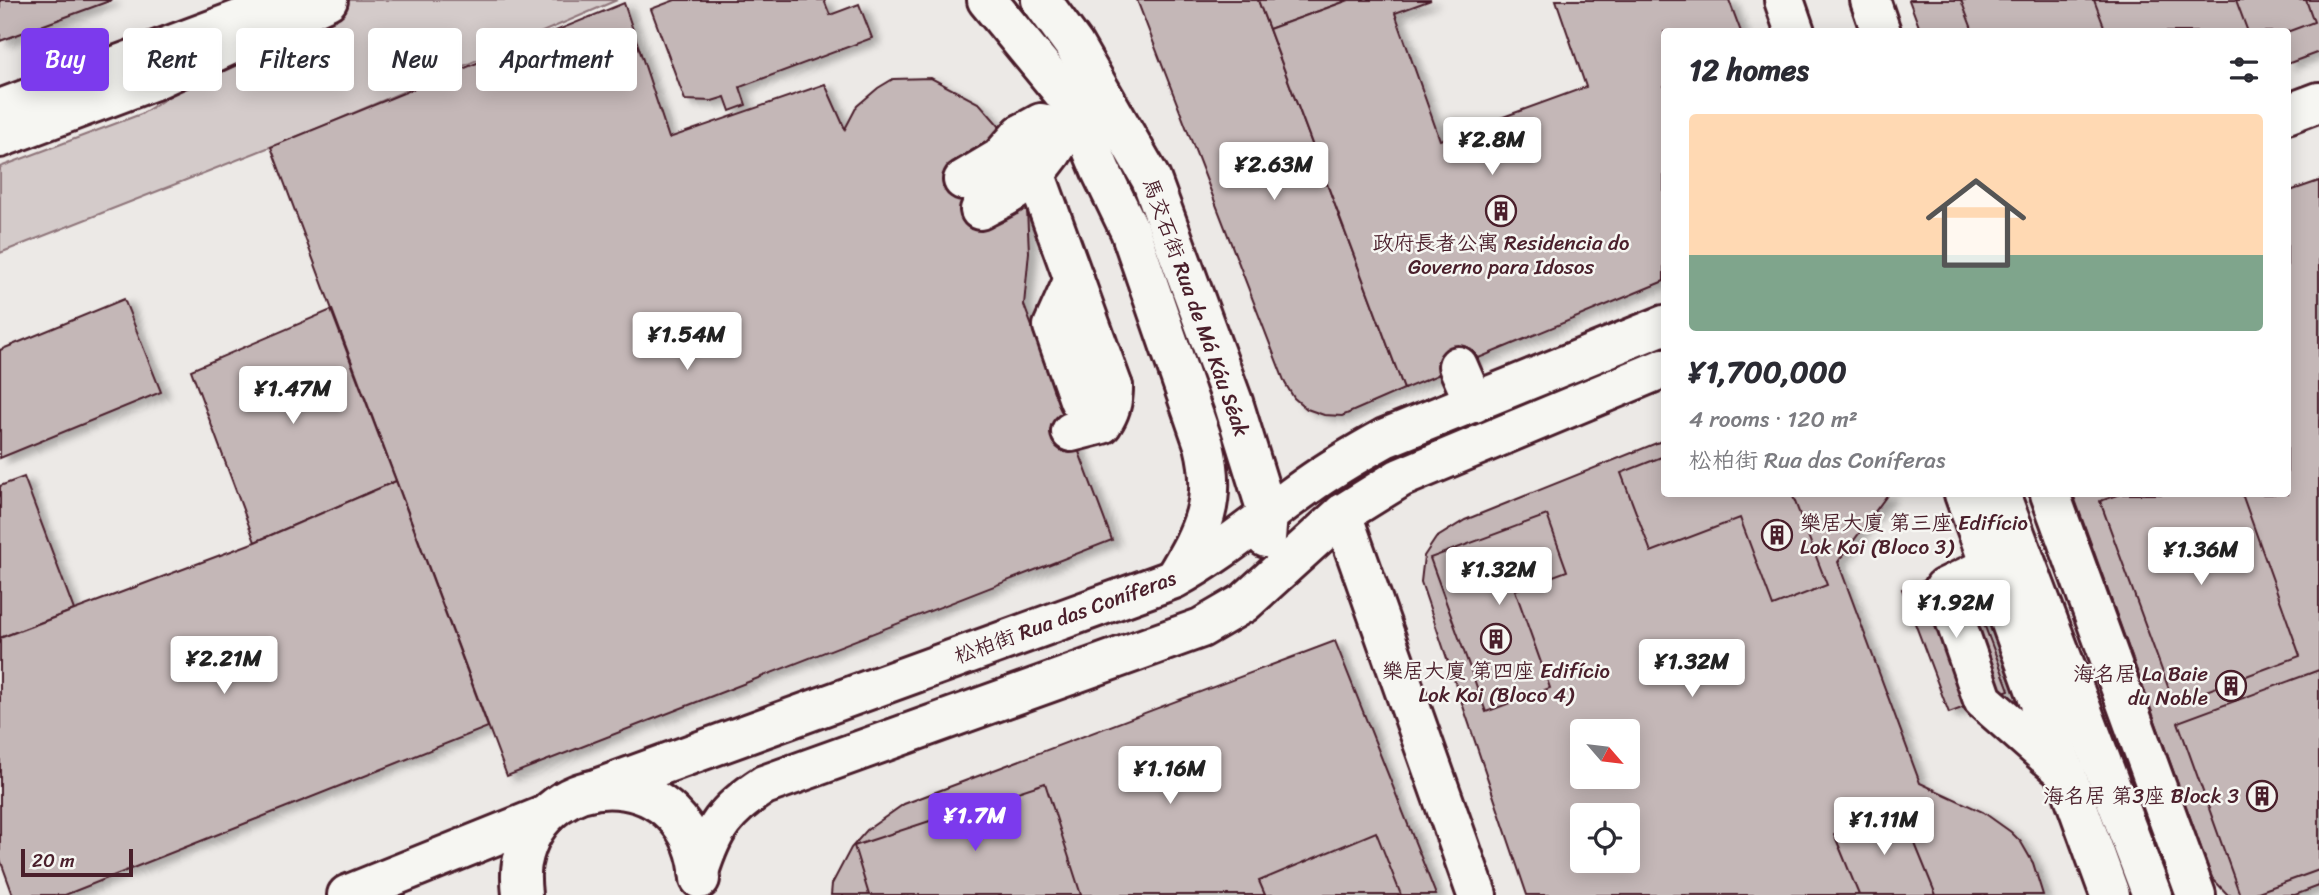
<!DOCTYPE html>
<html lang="en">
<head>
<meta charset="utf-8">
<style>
  :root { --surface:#fff; --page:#f2f2f3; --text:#2b2b33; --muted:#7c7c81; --line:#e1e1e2; --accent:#7c3aed }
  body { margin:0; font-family:Sriracha,"LXGW WenKai TC",sans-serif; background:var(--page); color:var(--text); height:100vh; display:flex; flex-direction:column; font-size:26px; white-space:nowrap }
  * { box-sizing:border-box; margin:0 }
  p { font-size:23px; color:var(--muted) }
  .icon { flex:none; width:38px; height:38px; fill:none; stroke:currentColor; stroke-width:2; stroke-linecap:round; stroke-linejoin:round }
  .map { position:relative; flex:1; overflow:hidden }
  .details { position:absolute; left:1661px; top:28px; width:630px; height:469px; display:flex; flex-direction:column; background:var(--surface); border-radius:7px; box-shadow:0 4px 18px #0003 }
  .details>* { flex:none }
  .banner { position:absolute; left:21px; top:28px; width:665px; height:63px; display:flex; gap:14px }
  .needle { width:46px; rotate:118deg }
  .fabs { position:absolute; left:1570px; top:719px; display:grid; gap:14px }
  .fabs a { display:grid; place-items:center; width:70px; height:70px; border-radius:7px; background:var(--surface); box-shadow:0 4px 18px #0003; font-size:35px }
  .scale { position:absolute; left:21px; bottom:18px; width:112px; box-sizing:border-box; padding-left:7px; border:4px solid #4a1f2b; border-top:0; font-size:19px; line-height:24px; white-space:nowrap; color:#4a1f2b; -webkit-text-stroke:5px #f6f6f2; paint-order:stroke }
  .price { position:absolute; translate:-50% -60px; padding:0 16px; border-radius:7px; background:#fff; color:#222; font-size:23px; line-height:46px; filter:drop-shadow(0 2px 4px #0008) }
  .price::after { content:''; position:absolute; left:50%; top:42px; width:21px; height:16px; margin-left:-10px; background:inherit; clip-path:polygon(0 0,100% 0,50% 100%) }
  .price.on { background:var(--accent); color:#fff }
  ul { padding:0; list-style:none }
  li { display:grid; align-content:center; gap:14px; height:371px; padding:0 28px }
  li+li { border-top:2px solid var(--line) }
  li span { display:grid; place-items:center; height:217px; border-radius:7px; color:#555 }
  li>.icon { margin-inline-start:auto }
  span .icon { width:126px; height:126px; fill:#fffc; stroke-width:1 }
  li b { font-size:30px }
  h2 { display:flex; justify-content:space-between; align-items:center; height:84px; padding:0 28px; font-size:30px }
  .chip { padding:0 24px; border-radius:7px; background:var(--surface); box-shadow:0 4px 18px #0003; font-size:24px; line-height:63px }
  .chip.on { background:var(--accent); color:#fff }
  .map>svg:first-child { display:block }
  .green { fill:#d4cbca; stroke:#8f757a; stroke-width:2 }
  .building { fill:#c4b7b7; stroke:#4a1f2b; stroke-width:2; fill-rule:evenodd; filter:url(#shadow) }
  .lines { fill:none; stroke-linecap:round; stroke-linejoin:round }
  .minor-casing { stroke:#4a1f2b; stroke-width:44 }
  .major-casing { stroke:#4a1f2b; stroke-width:44 }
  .minor { stroke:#f6f6f2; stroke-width:38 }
  .major { stroke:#f6f6f2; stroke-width:38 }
  .labels { text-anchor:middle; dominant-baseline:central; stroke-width:5; stroke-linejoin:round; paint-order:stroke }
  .poi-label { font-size:21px; fill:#4a1f2b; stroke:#f6f6f2 }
  .street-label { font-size:21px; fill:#4a1f2b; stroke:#f6f6f2 }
</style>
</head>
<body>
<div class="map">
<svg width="2319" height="895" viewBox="0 0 2319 895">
  <defs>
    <filter id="shadow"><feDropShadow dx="8" dy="4.5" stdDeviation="3.5" flood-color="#0004"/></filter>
  </defs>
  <rect width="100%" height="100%" fill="#ece9e6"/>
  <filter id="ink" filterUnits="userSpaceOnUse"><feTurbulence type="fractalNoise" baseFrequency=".0143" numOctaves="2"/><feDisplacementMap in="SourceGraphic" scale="14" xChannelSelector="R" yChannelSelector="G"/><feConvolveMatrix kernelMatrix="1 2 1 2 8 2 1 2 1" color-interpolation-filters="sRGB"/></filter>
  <g filter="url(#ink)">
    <path class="green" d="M340 0H617L321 127 0 253V167L141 114 296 17Z"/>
    <g class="building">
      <path d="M0 0H93L0 34Z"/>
      <path d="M0 0H112L0 41Z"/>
      <path d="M675 0H824L830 15 859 4 872 38 740 87 746 105 730 111 725 97 712 101 685 100 651 9Z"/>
      <path d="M1137 0H1258L1404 389 1342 416 1324 415 1307 409 1294 398 1285 383Z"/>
      <path d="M1258 0H1349L1269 29Z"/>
      <path d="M1349 0H1431L1395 13 1440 140 1586 87 1556 0H1729L1741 32H1664V281L1404 389 1269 29Z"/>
      <path d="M1909 0H2319V52L2287 64V32H1921Z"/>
      <path d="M1961 0H2094L2106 32H1965L1972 29Z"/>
      <path d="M2236 0H2306L2314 22 2287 32H2248Z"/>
      <path d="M624 3 669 138 825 84 845 129 857 106 878 88 893 79 931 78 980 104 1007 135 1027 209 1029 252 1024 305 1112 540 507 776 271 147Z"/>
      <path d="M2319 181V886L2295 895H2228L2212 878 2073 494H2287V192Z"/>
      <path d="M124 299 161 392 0 458V350Z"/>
      <path d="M331 310 396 481 255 542 191 370Z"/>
      <path d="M1664 440V494H1888L1838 562 1920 783 1983 812 2011 832 2021 842 2033 863 2043 895H1527L1421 582 1424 556 1436 538 1465 520ZM1582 732H1628V777H1582ZM1582 816H1628V861H1582Z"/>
      <path d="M1664 456V494H1792L1827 585 1773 606 1740 518 1651 552 1621 473Z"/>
      <path d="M24 477 74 610 0 638V486Z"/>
      <path d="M396 481 488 727 65 895H13L0 859V638L255 542Z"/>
      <path d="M2121 494H2242L2300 656 2174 703 2100 501Z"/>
      <path d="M1547 515 1567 571 1515 590 1550 688 1486 712 1430 558Z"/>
      <path d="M1962 566 2009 690 1949 713 1902 589Z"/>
      <path d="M1335 641 1436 895H831L832 884 851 848 867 830 904 804Z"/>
      <path d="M2319 670V870L2250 895H2240L2178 722Z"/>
      <path d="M1045 783 1081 895H869L854 846Z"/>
      <path d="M1900 807 1936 895H1859L1834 834Z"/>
      <path d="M1376 832 1401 895H1265L1259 881Z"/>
    </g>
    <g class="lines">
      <g class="minor-casing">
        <g id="minor">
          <path d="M987 0 1074 106 1101 171 1130 231 1204 445C1218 501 1203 530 1175 577"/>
          <path d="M1041 0 1074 45 1151 179 1233 402 1268 515 1266 538"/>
          <path d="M0 109 284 3"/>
          <path d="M2287 114 2319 102"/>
          <path d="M1021 134 1113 387C1113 402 1110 412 1102 424L1071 432"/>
          <path d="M963 180 1000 158 1021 134 1041 123"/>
          <path d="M980 210C994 202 1012 195 1024 184 1051 160 1070 131 1076 95"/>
          <path d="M1074 279 1053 326 1079 400 1113 387"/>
          <path d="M1458 366 1474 403"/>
          <path d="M1342 514 1477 895"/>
          <path d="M1990 566 1944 588 1983 700 2066 773"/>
          <path d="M593 790 1174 579C1222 553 1263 517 1307 486 1332 468 1358 453 1385 438L1664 325"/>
          <path d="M699 872C713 828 725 810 764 785L1201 628 1244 603 1342 514 1400 478 1664 368"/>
          <path d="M347 895 546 815"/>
          <path d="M522 895C521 885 520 873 522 863 543 757 694 766 700 879"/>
        </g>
      </g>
      <g class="major-casing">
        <g id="major">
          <path d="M1784 0 1795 32"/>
          <path d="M1870 0 1881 32"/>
          <path d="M0 138 152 81 328 0"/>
          <path d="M1964 494 2110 895"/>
          <path d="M2000 494 2152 895"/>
          <path d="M2050 494 2196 895"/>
        </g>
      </g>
      <use href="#minor" class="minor"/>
      <use href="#major" class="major"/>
    </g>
  </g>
  <defs>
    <g id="building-ring" transform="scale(1.575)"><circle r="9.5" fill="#f6f6f2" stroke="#4a1f2b" stroke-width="1.5"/><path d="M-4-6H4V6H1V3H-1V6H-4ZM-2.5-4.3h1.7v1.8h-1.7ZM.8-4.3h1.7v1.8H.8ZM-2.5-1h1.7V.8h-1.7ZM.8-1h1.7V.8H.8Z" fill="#4a1f2b"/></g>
  </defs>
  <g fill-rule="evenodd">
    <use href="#building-ring" x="1501" y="211"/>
    <use href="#building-ring" x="1777" y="535"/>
    <use href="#building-ring" x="1496" y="639"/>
    <use href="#building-ring" x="2231" y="686"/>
    <use href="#building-ring" x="2262" y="796"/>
  </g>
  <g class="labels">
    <g class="poi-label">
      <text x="1501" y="243">政府長者公寓 Residencia do<tspan x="1501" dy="24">Governo para Idosos</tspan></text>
      <text x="1800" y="523" text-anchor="start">樂居大廈 第三座 Edifício<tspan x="1800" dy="24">Lok Koi (Bloco 3)</tspan></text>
      <text x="1496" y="671">樂居大廈 第四座 Edifício<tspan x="1496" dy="24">Lok Koi (Bloco 4)</tspan></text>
      <text x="2208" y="674" text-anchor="end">海名居 La Baie<tspan x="2208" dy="24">du Noble</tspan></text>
      <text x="2239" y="796" text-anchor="end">海名居 第3座 Block 3</text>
    </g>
    <g class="street-label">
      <text transform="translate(1196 307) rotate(70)">馬交石街 Rua de Má Káu Séak</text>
      <text transform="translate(1065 617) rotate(-20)">松柏街 Rua das Coníferas</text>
    </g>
  </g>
</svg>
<div class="fabs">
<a><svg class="needle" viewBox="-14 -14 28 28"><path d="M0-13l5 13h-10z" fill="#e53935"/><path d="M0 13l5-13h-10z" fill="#7c7c81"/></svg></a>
<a><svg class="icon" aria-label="locate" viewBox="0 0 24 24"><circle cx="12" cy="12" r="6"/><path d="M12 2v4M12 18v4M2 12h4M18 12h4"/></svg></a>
</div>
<div class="scale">20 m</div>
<b class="price" style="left:1492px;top:177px">¥2.8M</b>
<b class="price" style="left:1274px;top:202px">¥2.63M</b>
<b class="price" style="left:687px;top:372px">¥1.54M</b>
<b class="price" style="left:293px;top:426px">¥1.47M</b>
<b class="price" style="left:2201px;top:587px">¥1.36M</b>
<b class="price" style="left:1499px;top:607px">¥1.32M</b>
<b class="price" style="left:1956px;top:640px">¥1.92M</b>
<b class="price" style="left:224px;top:696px">¥2.21M</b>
<b class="price" style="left:1692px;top:699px">¥1.32M</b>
<b class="price" style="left:1170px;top:806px">¥1.16M</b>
<b class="price on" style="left:975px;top:853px">¥1.7M</b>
<b class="price" style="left:1884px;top:857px">¥1.11M</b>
<div class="banner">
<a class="chip on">Buy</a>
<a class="chip">Rent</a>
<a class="chip">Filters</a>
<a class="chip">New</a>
<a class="chip">Apartment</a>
</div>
<section class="details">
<h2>12 homes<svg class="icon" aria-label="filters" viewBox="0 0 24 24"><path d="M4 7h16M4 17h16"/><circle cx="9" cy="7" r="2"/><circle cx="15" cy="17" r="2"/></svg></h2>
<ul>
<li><span style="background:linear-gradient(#ffd9b3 65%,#7fa58c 0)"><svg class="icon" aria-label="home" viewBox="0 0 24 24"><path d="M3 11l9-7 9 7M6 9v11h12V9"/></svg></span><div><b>¥1,700,000</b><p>4 rooms · 120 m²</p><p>松柏街 Rua das Coníferas</p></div></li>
</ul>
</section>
</div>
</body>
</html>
